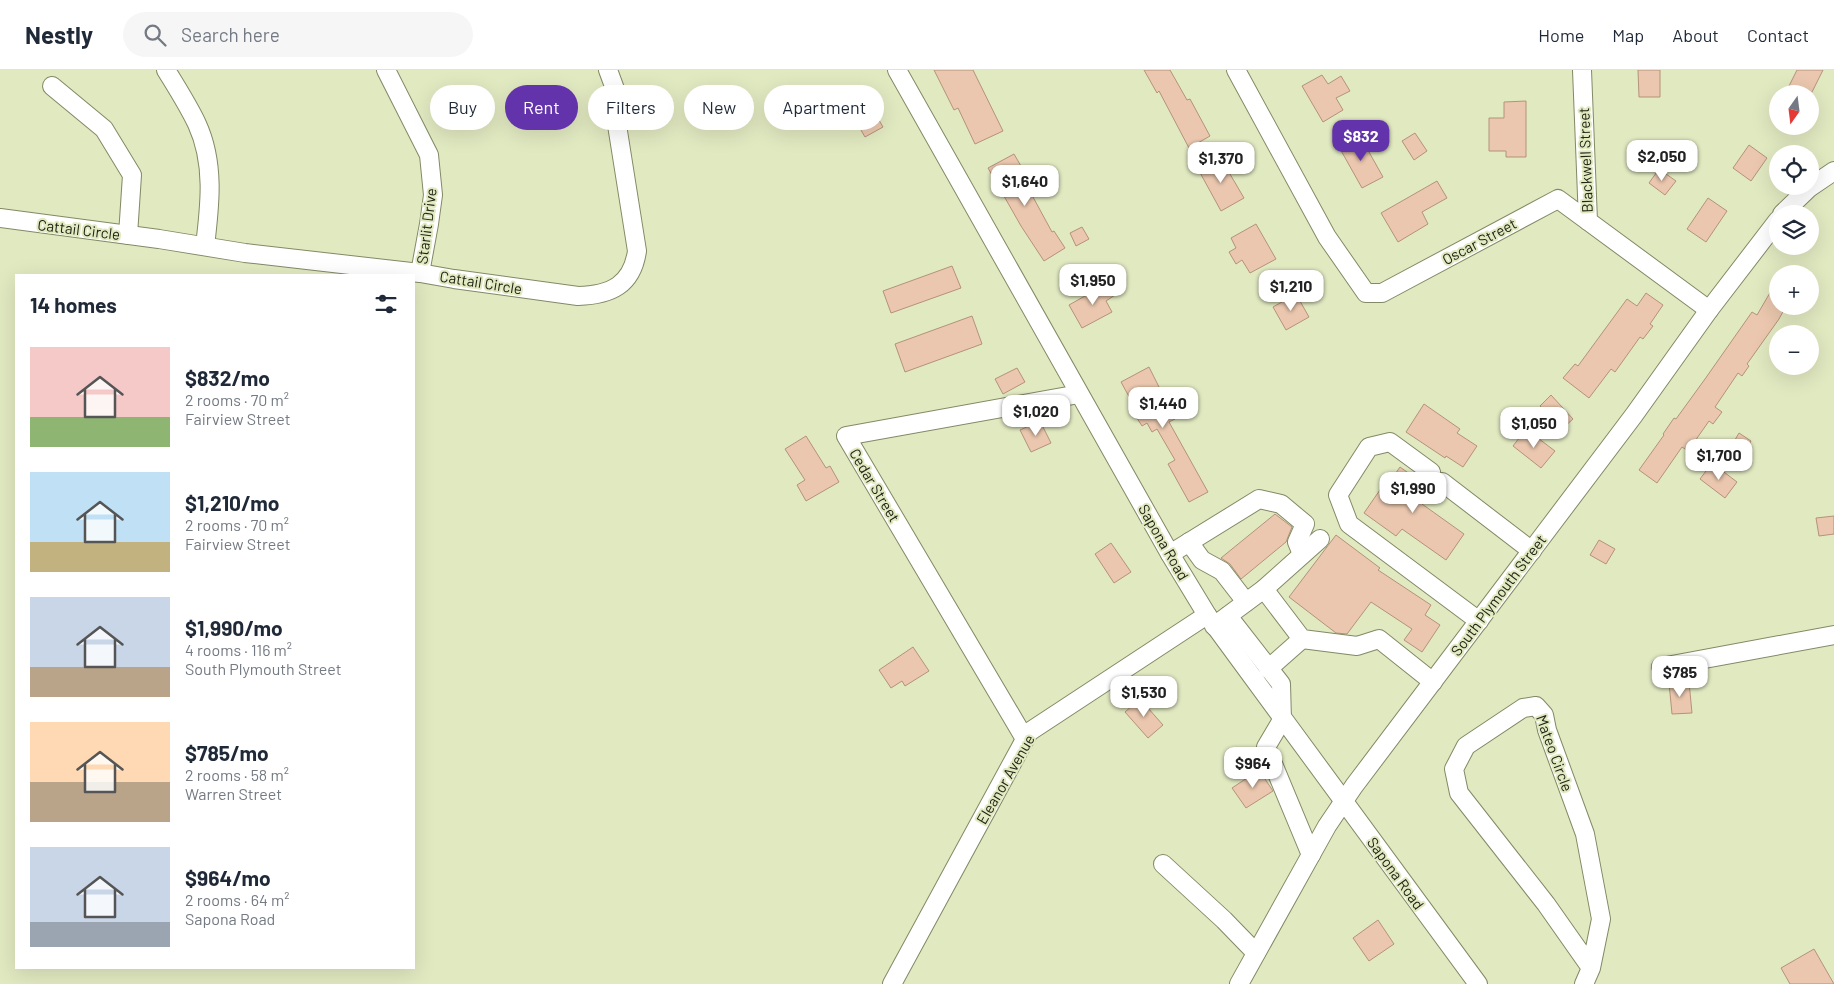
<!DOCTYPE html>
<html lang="en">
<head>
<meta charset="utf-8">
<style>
  :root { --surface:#fff; --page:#f6f6f7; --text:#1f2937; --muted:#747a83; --line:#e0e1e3; --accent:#6333ab }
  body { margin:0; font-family:Barlow,sans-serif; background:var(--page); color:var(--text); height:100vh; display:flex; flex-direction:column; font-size:19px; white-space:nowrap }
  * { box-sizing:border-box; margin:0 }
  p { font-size:16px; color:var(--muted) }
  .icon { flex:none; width:28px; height:28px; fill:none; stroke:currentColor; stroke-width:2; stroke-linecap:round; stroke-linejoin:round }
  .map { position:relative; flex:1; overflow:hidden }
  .sheet { position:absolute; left:15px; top:204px; width:400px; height:695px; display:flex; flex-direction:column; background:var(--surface); border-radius:0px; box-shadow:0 5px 20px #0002 }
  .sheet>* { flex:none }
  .banner { position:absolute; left:430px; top:15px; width:475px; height:45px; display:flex; gap:10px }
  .needle { width:32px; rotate:194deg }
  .tools { position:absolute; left:1769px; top:15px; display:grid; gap:10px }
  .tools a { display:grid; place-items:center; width:50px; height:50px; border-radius:50%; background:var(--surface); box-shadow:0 5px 20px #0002; font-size:25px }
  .price { position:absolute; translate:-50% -42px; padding:0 11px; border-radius:10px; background:#fff; color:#222; font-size:16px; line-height:32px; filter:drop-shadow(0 1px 2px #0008) }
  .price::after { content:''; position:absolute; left:50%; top:30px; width:15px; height:11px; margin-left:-8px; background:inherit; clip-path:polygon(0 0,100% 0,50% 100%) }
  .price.current { background:var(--accent); color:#fff }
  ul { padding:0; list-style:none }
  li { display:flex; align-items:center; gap:15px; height:125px; padding:0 15px }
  li span { display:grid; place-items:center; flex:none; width:140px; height:100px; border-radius:0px; color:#555 }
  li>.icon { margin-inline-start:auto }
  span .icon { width:60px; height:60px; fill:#fffc; stroke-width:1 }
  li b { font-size:21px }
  h2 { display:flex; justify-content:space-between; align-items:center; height:60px; padding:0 15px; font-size:21px }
  .pill { padding:0 18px; border-radius:22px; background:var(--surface); box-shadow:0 5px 20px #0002; font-size:18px; line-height:45px }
  .pill.current { background:var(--accent); color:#fff }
  header { display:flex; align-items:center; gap:30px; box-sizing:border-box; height:70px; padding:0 25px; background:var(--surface); border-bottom:1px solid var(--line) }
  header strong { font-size:24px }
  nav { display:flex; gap:28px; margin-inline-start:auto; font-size:18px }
  .search { width:350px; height:45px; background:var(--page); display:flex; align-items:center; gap:12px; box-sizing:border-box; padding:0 18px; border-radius:28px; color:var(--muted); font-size:19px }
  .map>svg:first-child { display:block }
  .building { fill:#eac7ae; stroke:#b4927b }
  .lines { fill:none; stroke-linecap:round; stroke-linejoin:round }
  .minor-casing { stroke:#828965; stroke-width:20 }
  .minor { stroke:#fff; stroke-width:18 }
  .labels { text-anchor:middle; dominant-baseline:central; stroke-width:4; stroke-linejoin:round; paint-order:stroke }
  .street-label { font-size:15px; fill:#212415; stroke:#e1e9c1 }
</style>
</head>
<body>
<header>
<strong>Nestly</strong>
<div class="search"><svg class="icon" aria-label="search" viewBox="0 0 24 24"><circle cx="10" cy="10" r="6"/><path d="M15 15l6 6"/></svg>Search here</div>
<nav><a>Home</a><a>Map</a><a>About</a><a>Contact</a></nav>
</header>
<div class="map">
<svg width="1834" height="914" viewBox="0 0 1834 914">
  <rect width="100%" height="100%" fill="#e1e9c1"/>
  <g class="building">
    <path d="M934 0H973L1003 61 975 74 958 38 954 40Z"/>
    <path d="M1144 0H1170L1187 30 1190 29 1210 66 1189 78 1159 21 1157 23Z"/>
    <path d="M1638 0H1660V27H1639Z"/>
    <path d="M1797 0H1823L1811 24H1801L1788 18Z"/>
    <path d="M1322 5 1328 14 1341 6 1350 21 1336 28 1343 40 1323 52 1302 16Z"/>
    <path d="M1526 31V87H1506V81H1489V48H1504V32Z"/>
    <path d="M869 33 883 57 865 67 851 43Z"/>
    <path d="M1415 63 1427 81 1414 90 1402 71Z"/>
    <path d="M1360 66 1383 107 1362 118 1339 77Z"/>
    <path d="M1749 75 1767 88 1751 111 1733 98Z"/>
    <path d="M1014 84 1025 103 1021 105 1052 162 1054 161 1065 178 1044 191 1021 156 988 98Z"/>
    <path d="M1220 87 1244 128 1221 141 1198 99Z"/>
    <path d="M1659 99 1676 111 1665 125 1649 113Z"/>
    <path d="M1437 111 1447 128 1422 142 1428 154 1398 172 1381 143Z"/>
    <path d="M1708 128 1727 141 1706 172 1687 159Z"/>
    <path d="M1256 154 1276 189 1250 203 1242 190 1236 194 1229 182 1236 178 1231 168Z"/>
    <path d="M1082 157 1089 169 1076 176 1070 163Z"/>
    <path d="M952 196 961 218 891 243 883 221Z"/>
    <path d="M1778 209V236H1786L1779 249 1747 294 1749 296 1742 306 1738 303 1715 337 1722 342 1713 354 1709 351 1688 381 1682 377 1657 413 1639 400 1664 365 1663 364 1674 348 1676 349 1705 309 1752 242 1757 245Z"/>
    <path d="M1108 213 1115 225 1106 231 1112 242 1082 258 1069 235Z"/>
    <path d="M1646 223 1663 235 1650 254 1653 256 1643 269 1640 267 1615 302 1611 299 1589 328 1563 308 1575 294 1578 296 1627 229 1637 236Z"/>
    <path d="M1296 224 1309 247 1286 260 1273 237Z"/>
    <path d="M972 246 982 274 905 302 895 274Z"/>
    <path d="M1149 297 1175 349 1169 352 1208 422 1189 432 1168 394 1175 390 1157 359 1152 362 1147 353 1142 356 1135 345 1138 343 1121 312Z"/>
    <path d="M1017 298 1025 312 1003 324 995 309Z"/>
    <path d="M1551 325 1573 349 1562 359 1540 336Z"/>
    <path d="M1424 334 1460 359 1457 363 1477 376 1463 397 1446 386 1445 388 1406 362Z"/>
    <path d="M1040 351 1051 373 1031 382 1020 360Z"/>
    <path d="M1526 359 1555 381 1541 398 1513 376Z"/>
    <path d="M1739 363 1751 371 1744 383 1732 375Z"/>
    <path d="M806 366 826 398 830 396 839 412 806 431 797 415 805 410 785 379Z"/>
    <path d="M1712 393 1737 412 1725 428 1700 409Z"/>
    <path d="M1400 397 1432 420 1422 434 1464 464 1446 490 1402 459 1396 466 1364 443 1382 417 1385 419Z"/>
    <path d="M1275 444 1292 457 1286 472 1241 509 1230 494 1221 488Z"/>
    <path d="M1834 446V464L1819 466 1816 448Z"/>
    <path d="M1336 465 1380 498 1378 500 1431 535 1425 545 1440 555 1422 582 1404 570 1412 559 1371 532 1347 564 1336 563 1289 527Z"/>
    <path d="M1599 470 1615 479 1606 494 1590 485Z"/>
    <path d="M1111 473 1131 502 1114 513 1095 484Z"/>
    <path d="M913 577 929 601 905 616 902 611 891 618 879 600Z"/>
    <path d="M1689 612 1692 643 1672 644 1669 613Z"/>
    <path d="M1140 629 1163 655 1148 668 1125 642Z"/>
    <path d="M1259 700 1273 721 1246 738 1232 718Z"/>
    <path d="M1378 850 1394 874 1369 891 1353 868Z"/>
    <path d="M1814 879 1834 914H1790L1781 898Z"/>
  </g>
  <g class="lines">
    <g class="minor-casing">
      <g id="minor">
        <path d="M166 0C177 18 188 35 197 54 215 93 210 135 205 176"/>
        <path d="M386 0 429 85 433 125 429 154 420 203"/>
        <path d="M897 0 1170 484 1207 545 1478 914"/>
        <path d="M1236 0 1327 167 1366 223H1382L1558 129 1588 151"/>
        <path d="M1582 0 1588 151 1709 240"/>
        <path d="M52 16 104 59 132 105 128 165"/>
        <path d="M1782 144 1809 118 1834 101"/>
        <path d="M0 148 159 169 245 183 420 203 454 209 578 226C611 225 632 215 637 181L617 55 615 19 608 0"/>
        <path d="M1431 402 1390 372 1369 377 1338 425 1349 454 1479 551"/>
        <path d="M1442 412 1532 481"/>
        <path d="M1189 472 1202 490 1222 501 1246 532"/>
        <path d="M1170 484 1259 429 1281 434 1305 454 1297 472 1302 484"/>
        <path d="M1264 519 1320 469"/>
        <path d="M1228 546 1281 614 1282 650 1266 677 1311 785"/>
        <path d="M1214 556 1264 519 1302 569 1357 576 1379 569 1433 612"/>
        <path d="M1661 597 1834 565"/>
        <path d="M1268 599 1302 569"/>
        <path d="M1025 669 846 366 1079 324"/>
        <path d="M1163 794 1224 850 1256 883"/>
        <path d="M892 914 1029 662 1207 545"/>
        <path d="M1239 914 1327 756 1354 716 1634 345 1709 240 1778 150"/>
        <path d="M1584 914 1591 898 1601 849 1585 764 1547 660 1544 645 1536 636 1523 638 1466 676 1454 699 1459 723 1546 834 1591 898"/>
      </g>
    </g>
    <use href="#minor" class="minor"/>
  </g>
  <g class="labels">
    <g class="street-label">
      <text transform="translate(1585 90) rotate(-92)">Blackwell Street</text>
      <text transform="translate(426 156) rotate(-83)">Starlit Drive</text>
      <text transform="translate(79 159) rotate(7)">Cattail Circle</text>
      <text transform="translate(1479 171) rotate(-28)">Oscar Street</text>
      <text transform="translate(481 212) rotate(9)">Cattail Circle</text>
      <text transform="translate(875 415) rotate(59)">Cedar Street</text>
      <text transform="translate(1164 472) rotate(60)">Sapona Road</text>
      <text transform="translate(1498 525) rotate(-53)">South Plymouth Street</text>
      <text transform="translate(1555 683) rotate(70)">Mateo Circle</text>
      <text transform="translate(1005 709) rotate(-60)">Eleanor Avenue</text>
      <text transform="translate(1396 803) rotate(54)">Sapona Road</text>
    </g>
  </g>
</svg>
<div class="tools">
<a><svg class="needle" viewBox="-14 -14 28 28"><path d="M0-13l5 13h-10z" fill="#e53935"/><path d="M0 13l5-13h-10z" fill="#747a83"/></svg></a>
<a><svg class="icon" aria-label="locate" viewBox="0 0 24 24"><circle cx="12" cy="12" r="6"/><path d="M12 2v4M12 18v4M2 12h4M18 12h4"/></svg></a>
<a><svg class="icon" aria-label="layers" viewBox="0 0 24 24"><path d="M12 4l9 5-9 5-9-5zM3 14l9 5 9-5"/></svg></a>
<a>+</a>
<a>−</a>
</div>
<b class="price current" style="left:1361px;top:92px">$832</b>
<b class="price" style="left:1662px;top:112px">$2,050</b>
<b class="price" style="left:1221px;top:114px">$1,370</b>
<b class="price" style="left:1025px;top:137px">$1,640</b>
<b class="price" style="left:1093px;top:236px">$1,950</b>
<b class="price" style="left:1291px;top:242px">$1,210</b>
<b class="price" style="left:1163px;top:359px">$1,440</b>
<b class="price" style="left:1036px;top:367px">$1,020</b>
<b class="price" style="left:1534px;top:379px">$1,050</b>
<b class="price" style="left:1719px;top:411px">$1,700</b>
<b class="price" style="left:1413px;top:444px">$1,990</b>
<b class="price" style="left:1680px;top:628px">$785</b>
<b class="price" style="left:1144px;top:648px">$1,530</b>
<b class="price" style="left:1253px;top:719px">$964</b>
<div class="banner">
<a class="pill">Buy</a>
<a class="pill current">Rent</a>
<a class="pill">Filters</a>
<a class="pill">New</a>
<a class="pill">Apartment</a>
</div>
<section class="sheet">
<h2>14 homes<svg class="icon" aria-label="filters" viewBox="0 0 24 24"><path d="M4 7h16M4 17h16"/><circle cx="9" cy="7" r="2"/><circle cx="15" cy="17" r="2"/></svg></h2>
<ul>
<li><span style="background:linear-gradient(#f6c9c9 70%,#8fb573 0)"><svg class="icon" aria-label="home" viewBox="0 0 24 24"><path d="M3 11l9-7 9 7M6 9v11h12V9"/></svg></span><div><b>$832/mo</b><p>2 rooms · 70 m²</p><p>Fairview Street</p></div></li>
<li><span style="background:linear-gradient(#bfe0f5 70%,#c2b280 0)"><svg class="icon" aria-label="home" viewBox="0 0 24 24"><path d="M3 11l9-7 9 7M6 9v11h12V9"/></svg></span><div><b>$1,210/mo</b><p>2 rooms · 70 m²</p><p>Fairview Street</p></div></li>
<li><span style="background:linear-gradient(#c9d6e8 70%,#b9a48a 0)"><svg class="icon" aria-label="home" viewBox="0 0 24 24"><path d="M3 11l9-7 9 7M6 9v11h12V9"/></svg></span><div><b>$1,990/mo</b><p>4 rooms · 116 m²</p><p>South Plymouth Street</p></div></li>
<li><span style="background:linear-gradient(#ffd9b3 60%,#b9a48a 0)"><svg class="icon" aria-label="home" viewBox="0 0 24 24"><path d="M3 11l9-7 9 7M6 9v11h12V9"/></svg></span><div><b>$785/mo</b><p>2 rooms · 58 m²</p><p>Warren Street</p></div></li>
<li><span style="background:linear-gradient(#c9d6e8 75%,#9aa5b1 0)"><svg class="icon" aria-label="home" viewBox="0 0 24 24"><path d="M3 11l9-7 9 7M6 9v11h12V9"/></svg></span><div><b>$964/mo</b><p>2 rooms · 64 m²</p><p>Sapona Road</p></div></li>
</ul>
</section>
</div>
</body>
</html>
